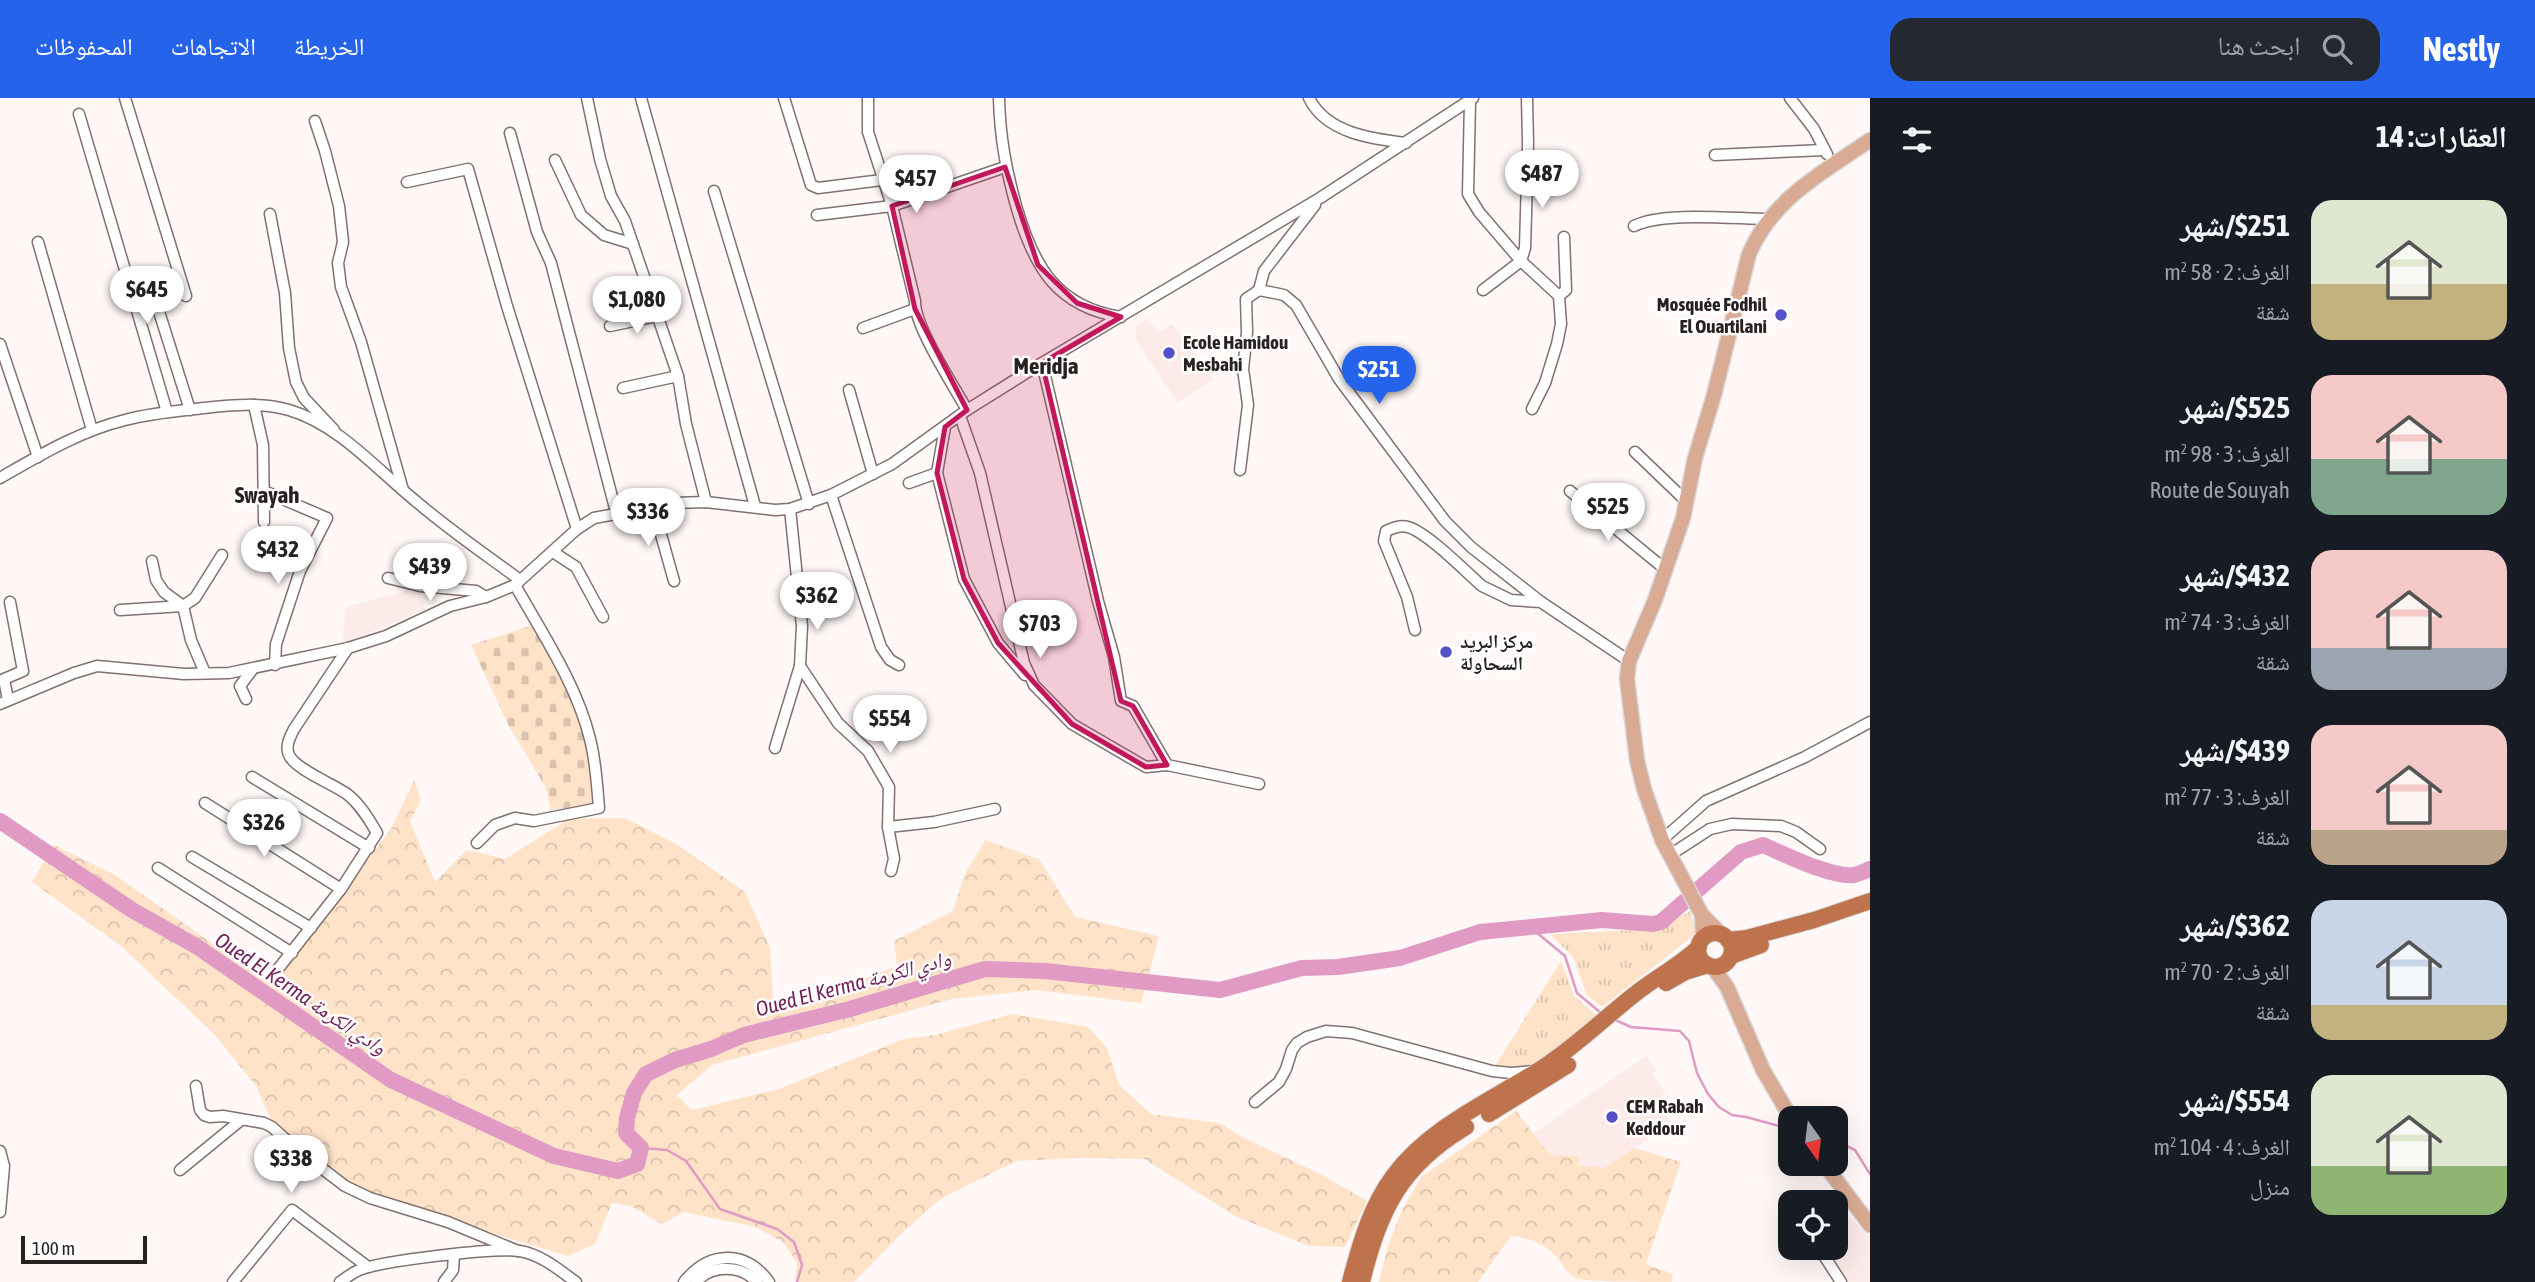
<!DOCTYPE html>
<html lang="ar">
<head>
<meta charset="utf-8">
<style>
  :root { --surface:#171b24; --page:#242831; --text:#f1f3f6; --muted:#9ea1a6; --accent:#2563eb }
  body { margin:0; font-family:"Asap Condensed","Noto Naskh Arabic",sans-serif; background:var(--page); color:var(--text); direction:rtl; height:100vh; display:flex; flex-direction:column; font-size:26px; white-space:nowrap }
  * { box-sizing:border-box; margin:0 }
  p { font-size:23px; color:var(--muted) }
  .icon { flex:none; width:38px; height:38px; fill:none; stroke:currentColor; stroke-width:2; stroke-linecap:round; stroke-linejoin:round }
  .map { position:relative; flex:1; overflow:hidden; direction:ltr }
  .sheet { display:flex; flex-direction:column; background:var(--surface); width:665px }
  .sheet>* { flex:none }
  .needle { width:46px; rotate:166deg }
  .buttons { position:absolute; left:1778px; top:1008px; display:grid; gap:14px }
  .buttons a { display:grid; place-items:center; width:70px; height:70px; border-radius:14px; background:var(--surface); box-shadow:0 7px 28px #0002; font-size:35px }
  .scale { position:absolute; left:21px; bottom:18px; width:126px; box-sizing:border-box; padding-left:7px; border:4px solid #272120; border-top:0; font-size:19px; line-height:24px; white-space:nowrap; color:#272120; -webkit-text-stroke:5px #fff; paint-order:stroke }
  .price { position:absolute; translate:-50% -60px; padding:0 16px; border-radius:24px; background:#fff; color:#222; font-size:23px; line-height:46px; filter:drop-shadow(0 2px 4px #0008) }
  .price::after { content:''; position:absolute; left:50%; top:42px; width:21px; height:16px; margin-left:-10px; background:inherit; clip-path:polygon(0 0,100% 0,50% 100%) }
  .price.on { background:var(--accent); color:#fff }
  ul { padding:0; list-style:none }
  li { display:flex; align-items:center; gap:21px; height:175px; padding:0 28px }
  li span { display:grid; place-items:center; flex:none; width:196px; height:140px; border-radius:21px; color:#555 }
  li>.icon { margin-inline-start:auto }
  span .icon { width:84px; height:84px; fill:#fffc; stroke-width:1 }
  li b { font-size:30px }
  h2 { display:flex; justify-content:space-between; align-items:center; height:84px; padding:0 28px; font-size:30px }
  header { display:flex; align-items:center; gap:42px; box-sizing:border-box; height:98px; padding:0 35px; background:var(--accent); color:#fff }
  header strong { font-size:33px }
  nav { display:flex; gap:38px; margin-inline-start:auto; font-size:24px }
  .search { width:490px; height:63px; background:var(--page); display:flex; align-items:center; gap:18px; box-sizing:border-box; padding:0 24px; border-radius:21px; color:var(--muted); font-size:26px }
  main { display:flex; flex:1; min-height:0 }
  .map>svg:first-child { display:block }
  .built { fill:#fcebe9 }
  .grass { fill:url(#grass-tufts) }
  .forest { fill:url(#forest-crowns) }
  .cemetery { fill:url(#cemetery-stones) }
  .lines { fill:none; stroke-linecap:round; stroke-linejoin:round }
  .stream { stroke:#e09ac3; stroke-width:2.5 }
  .river { stroke:#e09ac3; stroke-width:16 }
  .minor-casing { stroke:#81716f; stroke-width:13 }
  .major-casing { stroke:#d8d7d7; stroke-width:17 }
  .highway-casing { stroke:#d8d7d7; stroke-width:18 }
  .minor { stroke:#fff; stroke-width:10 }
  .major { stroke:#d9ab94; stroke-width:14 }
  .highway { stroke:#bf734d; stroke-width:16 }
  .marked { fill:#c2185b; fill-opacity:0.2; stroke:#c2185b; stroke-width:5; stroke-linejoin:round }
  .poi-dot { fill:#5450c7; stroke:#fff; stroke-width:2.5 }
  .labels { text-anchor:middle; dominant-baseline:central; stroke-width:5; stroke-linejoin:round; paint-order:stroke }
  .poi-label { font-size:19px; font-weight:bold; fill:#272120; stroke:#fff; text-anchor:start }
  .water-label { font-size:21px; font-style:italic; fill:#701f56; stroke:#fff }
  .quarter-label { font-size:23px; font-weight:bold; fill:#272120; stroke:#fff }
</style>
</head>
<body>
<header>
<strong>Nestly</strong>
<div class="search"><svg class="icon" aria-label="search" viewBox="0 0 24 24"><circle cx="10" cy="10" r="6"/><path d="M15 15l6 6"/></svg>ابحث هنا</div>
<nav><a>الخريطة</a><a>الاتجاهات</a><a>المحفوظات</a></nav>
</header>
<main>
<section class="sheet">
<h2>العقارات: 14<svg class="icon" aria-label="filters" viewBox="0 0 24 24"><path d="M4 7h16M4 17h16"/><circle cx="9" cy="7" r="2"/><circle cx="15" cy="17" r="2"/></svg></h2>
<ul>
<li><span style="background:linear-gradient(#dfe7d0 60%,#c2b280 0)"><svg class="icon" aria-label="home" viewBox="0 0 24 24"><path d="M3 11l9-7 9 7M6 9v11h12V9"/></svg></span><div><b>$251/شهر</b><p>الغرف: 2 · 58 m²</p><p>شقة</p></div></li>
<li><span style="background:linear-gradient(#f6c9c9 60%,#7fa58c 0)"><svg class="icon" aria-label="home" viewBox="0 0 24 24"><path d="M3 11l9-7 9 7M6 9v11h12V9"/></svg></span><div><b>$525/شهر</b><p>الغرف: 3 · 98 m²</p><p>Route de Souyah</p></div></li>
<li><span style="background:linear-gradient(#f6c9c9 70%,#9aa5b1 0)"><svg class="icon" aria-label="home" viewBox="0 0 24 24"><path d="M3 11l9-7 9 7M6 9v11h12V9"/></svg></span><div><b>$432/شهر</b><p>الغرف: 3 · 74 m²</p><p>شقة</p></div></li>
<li><span style="background:linear-gradient(#f6c9c9 75%,#b9a48a 0)"><svg class="icon" aria-label="home" viewBox="0 0 24 24"><path d="M3 11l9-7 9 7M6 9v11h12V9"/></svg></span><div><b>$439/شهر</b><p>الغرف: 3 · 77 m²</p><p>شقة</p></div></li>
<li><span style="background:linear-gradient(#c9d6e8 75%,#c2b280 0)"><svg class="icon" aria-label="home" viewBox="0 0 24 24"><path d="M3 11l9-7 9 7M6 9v11h12V9"/></svg></span><div><b>$362/شهر</b><p>الغرف: 2 · 70 m²</p><p>شقة</p></div></li>
<li><span style="background:linear-gradient(#dfe7d0 65%,#8fb573 0)"><svg class="icon" aria-label="home" viewBox="0 0 24 24"><path d="M3 11l9-7 9 7M6 9v11h12V9"/></svg></span><div><b>$554/شهر</b><p>الغرف: 4 · 104 m²</p><p>منزل</p></div></li>
</ul>
</section>
<div class="map">
<svg width="1870" height="1184" viewBox="0 0 1870 1184">
  <defs>
    <pattern id="grass-tufts" width="24" height="20" patternUnits="userSpaceOnUse" patternTransform="scale(1.75)"><rect width="24" height="20" fill="#fee3c8"/><path d="M3 7l-1-3M5 7V3M7 7l1-3M15 17l-1-3M17 17v-4M19 17l1-3" fill="none" stroke="#dac2ac"/></pattern>
    <pattern id="forest-crowns" width="20" height="18" patternUnits="userSpaceOnUse" patternTransform="scale(1.75)"><rect width="20" height="18" fill="#fee3c8"/><path d="M2 6a3 3 0 1 1 6 0M12 15a3 3 0 1 1 6 0" fill="none" stroke="#dac2ac"/></pattern>
    <pattern id="cemetery-stones" width="16" height="16" patternUnits="userSpaceOnUse" patternTransform="scale(1.75)"><rect width="16" height="16" fill="#fee3c8"/><path d="M2 7V4a2 2 0 0 1 4 0v3zM10 15v-3a2 2 0 0 1 4 0v3z" fill="#dac2ac"/></pattern>
  </defs>
  <rect width="100%" height="100%" fill="#fff8f7"/>
  <g class="built">
    <path d="M1147 220 1159 235 1172 226 1213 282 1178 305 1136 242V228Z"/>
    <path d="M420 492 425 511 342 547 346 509 407 493 408 495Z"/>
    <path d="M1646 958 1656 972 1652 975 1666 995 1661 998 1664 1008 1661 1011 1671 1025 1604 1070 1578 1067V1058L1550 1057 1534 1035Z"/>
    <path d="M1845 1115 1870 1138V1184H1839L1823 1150H1836V1127Z"/>
  </g>
  <g class="grass">
    <path d="M1690 813 1697 835 1602 909 1587 897 1573 859 1550 836 1659 831Z"/>
    <path d="M1561 863 1574 898 1598 919 1535 968 1515 970 1495 968Z"/>
  </g>
  <g class="forest">
    <path d="M414 682 421 702 410 723 435 784 467 752 505 761 569 721 625 720 678 747 745 794 770 850 773 900 797 908 897 868 894 843 953 813 964 778 985 742 1039 761 1075 819 1159 838 1141 905 1036 892 952 901 712 967 677 997 692 1012 779 991 904 941 935 937 1012 916 1088 929 1107 950 1119 987 1151 1016 1220 1025 1238 1037 1322 1077 1367 1103 1345 1149 1309 1148 1237 1119 1144 1061 1076 1060 1016 1063 940 1101 903 1134 854 1184H795L797 1165 784 1145 756 1129 684 1114 662 1126 631 1108 612 1105 595 1146 568 1158 362 1096 281 1044 256 988 214 936 121 848 32 784 54 747 115 777 263 881 284 871 391 731Z"/>
    <path d="M1516 1013 1550 1057 1579 1058 1578 1067 1604 1070 1634 1050 1681 1064 1646 1166 1673 1176 1672 1184C1650 1184 1596 1184 1578 1181 1563 1173 1565 1169 1556 1158 1543 1145 1528 1140 1511 1138L1478 1184H1379L1388 1148 1402 1112 1422 1078Z"/>
  </g>
  <path class="cemetery" d="M533 527 572 605 586 639 595 706 551 712 545 688 509 628 471 547Z"/>
  <g class="lines">
    <g class="stream">
      <path d="M1530 829 1565 858 1577 895 1601 915"/>
      <path d="M1613 921 1631 929 1680 933 1689 943 1697 975 1708 996 1719 1009 1732 1017 1746 1019 1790 1031"/>
      <path d="M1836 1043 1855 1052 1870 1076"/>
      <path d="M641 1050 667 1052 686 1063 720 1111 777 1131 794 1144 802 1167 797 1184"/>
    </g>
    <path class="river" d="M0 723 132 812 196 848 391 982 554 1058 618 1073 637 1066 641 1050 626 1035 627 1020 634 995 646 976 675 962 711 951 744 937 850 911 985 871 1045 873 1220 892 1302 870 1338 869 1400 860 1480 834 1602 822 1653 826 1661 824 1741 754 1763 747C1784 756 1832 780 1854 777 1859 776 1865 773 1870 771"/>
    <g class="minor-casing">
      <g id="minor">
        <path d="M125 0 186 198"/>
        <path d="M587 0 600 61 611 98 625 123 678 278 686 326 706 404"/>
        <path d="M641 0 755 408"/>
        <path d="M784 0 811 87 818 90 882 82"/>
        <path d="M868 0V34L892 108 915 203C914 228 954 288 967 312"/>
        <path d="M999 0C1000 40 1006 72 1017 111 1034 169 1057 209 1121 219"/>
        <path d="M1309 0C1326 35 1372 41 1406 45"/>
        <path d="M1790 0 1814 31 1827 56"/>
        <path d="M1470 3 1468 96 1479 114 1521 163 1559 198 1561 226 1557 246 1545 285 1532 311"/>
        <path d="M79 16 167 314"/>
        <path d="M315 23 325 53 339 108 343 144 338 165 341 189 361 244 403 392"/>
        <path d="M510 35 537 134 551 165 616 414"/>
        <path d="M1715 57 1824 52"/>
        <path d="M555 62 581 117 604 137 633 146"/>
        <path d="M407 84 468 71 507 208 577 431"/>
        <path d="M714 93 809 406"/>
        <path d="M1315 107 1264 173 1259 192 1284 197 1296 207 1339 281 1445 423 1471 449 1541 504"/>
        <path d="M270 116 285 195 289 250 296 284 304 300 334 332"/>
        <path d="M817 117 892 108 1005 69"/>
        <path d="M1634 128C1663 113 1735 121 1769 121"/>
        <path d="M38 144 92 332"/>
        <path d="M177 175 150 185 190 312"/>
        <path d="M1483 192 1521 163 1525 150 1528 45 1527 0"/>
        <path d="M1559 198 1566 192 1564 139"/>
        <path d="M610 228 657 218"/>
        <path d="M863 230 915 211"/>
        <path d="M0 246 38 359"/>
        <path d="M1042 265 1098 503 1114 559 1121 603 1133 608 1167 667"/>
        <path d="M623 290 678 278"/>
        <path d="M849 292 873 376"/>
        <path d="M254 307 263 347 264 424"/>
        <path d="M960 318 980 375 1024 565 1034 587 1072 626 1146 669 1167 667 1259 686"/>
        <path d="M945 329 937 375 964 481 998 545 1025 577"/>
        <path d="M1635 354 1686 403"/>
        <path d="M1240 372 1248 307 1243 271 1247 234 1246 201 1259 192"/>
        <path d="M0 380C40 357 80 333 125 322 151 315 178 313 204 310 231 307 263 304 289 312 340 327 378 373 418 405 451 433 486 457 520 482"/>
        <path d="M909 385 937 375"/>
        <path d="M264 393 327 420 300 473 276 546 275 567"/>
        <path d="M1570 393 1666 472"/>
        <path d="M831 397 881 549 890 562 899 567"/>
        <path d="M653 408 674 483"/>
        <path d="M553 454 576 469 603 519"/>
        <path d="M152 463 156 482 164 494 183 508 191 542 205 575"/>
        <path d="M388 480 420 488 476 493 486 499"/>
        <path d="M120 512 183 508 195 500 222 457"/>
        <path d="M1415 532 1407 499 1384 443 1386 433C1393 430 1400 427 1408 429 1428 435 1465 473 1482 488L1511 502 1541 504 1629 563"/>
        <path d="M800 568 838 625 868 653 889 689 888 729 894 761 891 773"/>
        <path d="M246 601 240 588 252 572"/>
        <path d="M8 602 4 581 23 573 10 504"/>
        <path d="M0 606 74 575 97 568 184 576 229 575 348 550 386 538 450 508 486 499 515 487 577 431 594 420 674 405 706 404 775 412 790 411 831 397 892 366 967 312 1042 265 1320 100 1473 0"/>
        <path d="M775 650 800 568 802 528 790 411"/>
        <path d="M252 679 369 750"/>
        <path d="M205 705 341 791"/>
        <path d="M888 729 934 724 995 711"/>
        <path d="M1662 742 1706 703 1805 659 1870 624"/>
        <path d="M477 745 495 727 515 720 534 723 599 710C597 687 596 664 590 641 577 587 542 535 515 487"/>
        <path d="M1670 757 1710 731 1732 726 1781 728 1796 734 1820 751"/>
        <path d="M192 759 311 830"/>
        <path d="M158 770 292 855"/>
        <path d="M278 871 341 791 377 735C369 721 360 706 347 696 333 686 295 671 289 657 285 648 290 639 294 631L348 550"/>
        <path d="M196 988 200 1012 204 1017 210 1019 223 1018 264 1025 272 1029 294 1049 345 1088 370 1100 448 1124 518 1153"/>
        <path d="M1255 1004 1279 984 1286 971 1292 952 1297 945 1307 939 1326 933 1352 935 1492 973 1511 975 1534 973"/>
        <path d="M0 1053 4 1068 0 1114"/>
        <path d="M180 1072 241 1022"/>
        <path d="M1836 1116 1848 1101"/>
        <path d="M1819 1150 1841 1184"/>
        <path d="M233 1184 292 1112 368 1169"/>
        <path d="M340 1184C346 1180 352 1175 359 1172 381 1163 496 1149 520 1153 542 1157 559 1172 576 1184"/>
        <path d="M444 1184 453 1172 454 1157"/>
        <path d="M684 1184C709 1153 745 1151 769 1184"/>
        <path d="M696 1184C712 1166 741 1167 757 1184"/>
      </g>
    </g>
    <g class="major-casing">
      <g id="major">
        <path d="M1702 817 1703 840"/>
        <path d="M1721 836 1702 817 1662 742 1644 691 1637 662 1627 581 1629 563 1655 502 1683 420 1695 360 1714 297 1749 156C1773 100 1822 75 1870 42"/>
        <path d="M1712 868 1727 889 1763 972 1791 1020"/>
        <path d="M1824 1066 1870 1127"/>
      </g>
    </g>
    <g class="highway-casing">
      <g id="highway">
        <circle cx="1715" cy="852" r="17"/>
        <path d="M1728 842 1747 840 1814 822 1870 803"/>
        <path d="M1731 858 1761 847"/>
        <path d="M1666 885 1685 874 1708 867"/>
        <path d="M1489 1016 1568 967"/>
        <path d="M1350 1184C1360 1146 1370 1109 1394 1077 1430 1029 1490 1003 1539 972 1574 950 1603 921 1635 896 1655 880 1680 867 1699 849"/>
        <path d="M1362 1184C1379 1112 1401 1068 1466 1029"/>
      </g>
    </g>
    <use href="#minor" class="minor"/>
    <use href="#major" class="major"/>
    <use href="#highway" class="highway"/>
  </g>
  <path class="marked" d="M1005 69 1038 167 1077 205 1121 219 1042 265 1121 603 1133 608 1167 667 1146 669 1072 626 998 545 964 481 937 375 945 329 967 312 915 211 892 108Z"/>
  <g class="poi-dot">
    <circle cx="1781" cy="217" r="7"/>
    <circle cx="1169" cy="255" r="7"/>
    <circle cx="1446" cy="554" r="7"/>
    <circle cx="1612" cy="1019" r="7"/>
  </g>
  <g class="labels">
    <g class="poi-label">
      <text x="1767" y="206" text-anchor="end">Mosquée Fodhil<tspan x="1767" dy="22">El Ouartilani</tspan></text>
      <text x="1183" y="244">Ecole Hamidou<tspan x="1183" dy="22">Mesbahi</tspan></text>
      <text x="1460" y="543">مركز البريد<tspan x="1460" dy="22">السحاولة</tspan></text>
      <text x="1626" y="1008">CEM Rabah<tspan x="1626" dy="22">Keddour</tspan></text>
    </g>
    <g class="water-label">
      <text transform="translate(853 885) rotate(-15)">Oued El Kerma وادي الكرمة</text>
      <text transform="translate(301 895) rotate(34)">Oued El Kerma وادي الكرمة</text>
    </g>
    <g class="quarter-label">
      <text x="1046" y="268">Meridja</text>
      <text x="267" y="397">Swayah</text>
    </g>
  </g>
</svg>
<div class="buttons">
<a><svg class="needle" viewBox="-14 -14 28 28"><path d="M0-13l5 13h-10z" fill="#e53935"/><path d="M0 13l5-13h-10z" fill="#9ea1a6"/></svg></a>
<a><svg class="icon" aria-label="locate" viewBox="0 0 24 24"><circle cx="12" cy="12" r="6"/><path d="M12 2v4M12 18v4M2 12h4M18 12h4"/></svg></a>
</div>
<div class="scale">100 m</div>
<b class="price" style="left:1542px;top:112px">$487</b>
<b class="price" style="left:916px;top:117px">$457</b>
<b class="price" style="left:147px;top:228px">$645</b>
<b class="price" style="left:637px;top:238px">$1,080</b>
<b class="price on" style="left:1379px;top:308px">$251</b>
<b class="price" style="left:1608px;top:445px">$525</b>
<b class="price" style="left:648px;top:450px">$336</b>
<b class="price" style="left:278px;top:488px">$432</b>
<b class="price" style="left:430px;top:505px">$439</b>
<b class="price" style="left:817px;top:534px">$362</b>
<b class="price" style="left:1040px;top:562px">$703</b>
<b class="price" style="left:890px;top:657px">$554</b>
<b class="price" style="left:264px;top:761px">$326</b>
<b class="price" style="left:291px;top:1097px">$338</b>
</div>
</main>
</body>
</html>
